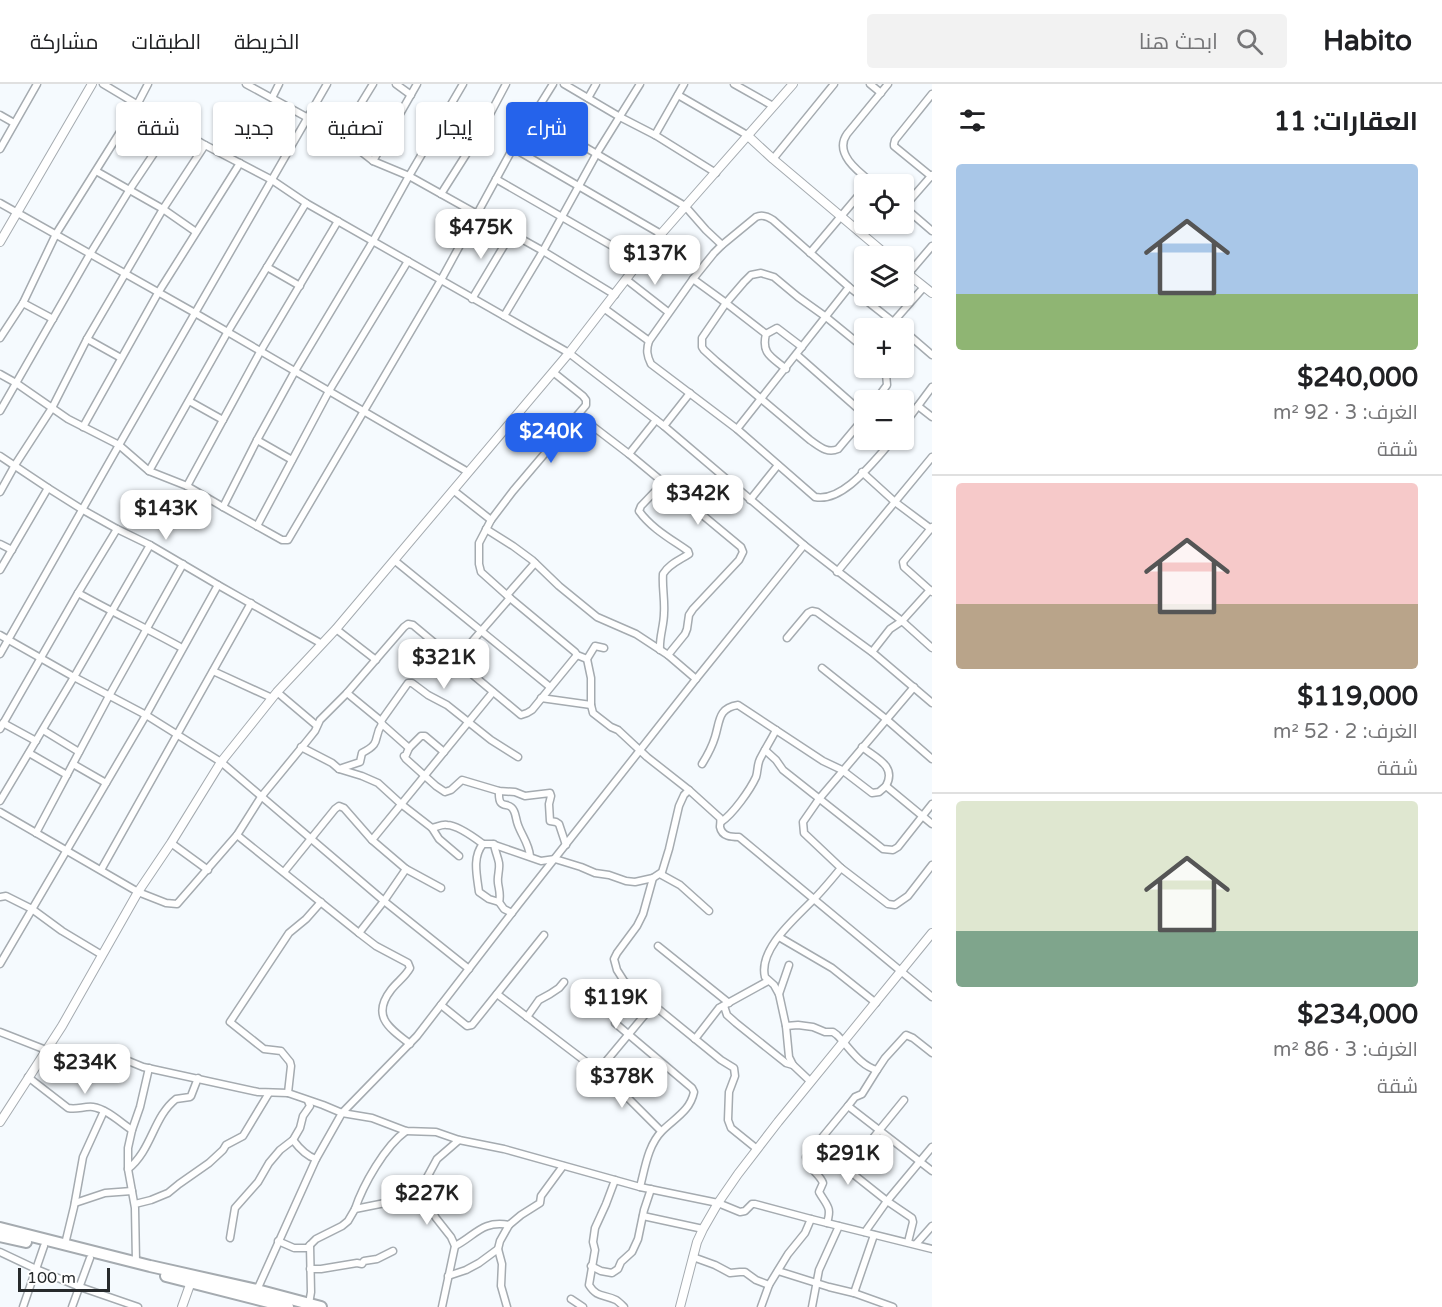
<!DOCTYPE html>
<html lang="ar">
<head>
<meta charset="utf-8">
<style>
  :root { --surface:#fff; --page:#f2f2f2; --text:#202124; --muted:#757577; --line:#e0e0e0; --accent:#2563eb }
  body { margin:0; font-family:"Varela Round",Cairo,sans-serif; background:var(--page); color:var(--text); direction:rtl; height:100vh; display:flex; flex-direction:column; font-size:22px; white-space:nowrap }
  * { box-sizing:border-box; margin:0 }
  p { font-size:20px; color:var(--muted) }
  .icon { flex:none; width:33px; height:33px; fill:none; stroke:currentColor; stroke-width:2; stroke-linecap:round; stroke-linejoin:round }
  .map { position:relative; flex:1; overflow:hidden; direction:ltr }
  .side { display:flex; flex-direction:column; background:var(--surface); width:510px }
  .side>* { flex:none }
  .guide { position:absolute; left:18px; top:18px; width:570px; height:54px; direction:rtl; display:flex; gap:12px }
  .tools { position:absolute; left:854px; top:90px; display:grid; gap:12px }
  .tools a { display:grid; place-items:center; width:60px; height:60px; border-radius:6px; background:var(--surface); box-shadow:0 2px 4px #0004; font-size:30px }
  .scale { position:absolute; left:18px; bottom:15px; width:92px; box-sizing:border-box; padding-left:6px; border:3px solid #272a2c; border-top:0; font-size:16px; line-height:21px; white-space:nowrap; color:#272a2c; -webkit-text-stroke:4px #fff; paint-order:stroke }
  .price { position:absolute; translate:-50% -51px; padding:0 14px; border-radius:12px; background:#fff; color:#222; font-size:20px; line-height:39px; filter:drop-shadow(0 2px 3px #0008) }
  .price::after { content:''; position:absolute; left:50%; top:36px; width:18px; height:14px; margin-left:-9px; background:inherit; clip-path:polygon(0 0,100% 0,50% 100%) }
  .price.active { background:var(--accent); color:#fff }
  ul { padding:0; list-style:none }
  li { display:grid; align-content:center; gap:12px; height:318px; padding:0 24px }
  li+li { border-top:2px solid var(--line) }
  li span { display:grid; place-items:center; height:186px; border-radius:6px; color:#555 }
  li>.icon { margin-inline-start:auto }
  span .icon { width:108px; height:108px; fill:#fffc; stroke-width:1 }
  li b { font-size:26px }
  h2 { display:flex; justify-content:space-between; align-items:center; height:72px; padding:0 24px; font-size:26px }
  .chip { padding:0 21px; border-radius:6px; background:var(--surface); box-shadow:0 2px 4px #0004; font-size:21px; line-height:54px }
  .chip.active { background:var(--accent); color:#fff }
  header { display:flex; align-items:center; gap:36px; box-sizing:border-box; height:84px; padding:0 30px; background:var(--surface); border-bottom:2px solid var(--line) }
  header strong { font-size:28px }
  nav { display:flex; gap:33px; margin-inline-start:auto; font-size:21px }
  .search { width:420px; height:54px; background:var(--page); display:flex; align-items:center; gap:15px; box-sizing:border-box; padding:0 21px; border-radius:6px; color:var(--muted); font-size:22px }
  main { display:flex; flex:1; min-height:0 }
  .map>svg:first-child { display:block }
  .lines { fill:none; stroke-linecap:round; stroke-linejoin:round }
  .minor-casing { stroke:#a5abb0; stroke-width:9 }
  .tertiary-casing { stroke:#a5abb0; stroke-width:10 }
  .trunk-casing { stroke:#a5abb0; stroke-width:14 }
  .minor { stroke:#fff; stroke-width:6 }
  .tertiary { stroke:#fff; stroke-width:8 }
  .trunk { stroke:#fff; stroke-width:10 }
</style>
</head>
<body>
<header>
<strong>Habito</strong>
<div class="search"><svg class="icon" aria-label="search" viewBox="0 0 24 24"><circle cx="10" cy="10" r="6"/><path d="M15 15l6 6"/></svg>ابحث هنا</div>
<nav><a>الخريطة</a><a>الطبقات</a><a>مشاركة</a></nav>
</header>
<main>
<section class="side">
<h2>العقارات: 11<svg class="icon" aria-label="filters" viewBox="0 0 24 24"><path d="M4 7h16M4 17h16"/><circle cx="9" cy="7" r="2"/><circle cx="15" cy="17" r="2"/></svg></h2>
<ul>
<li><span style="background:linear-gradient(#a9c7e8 70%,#8fb573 0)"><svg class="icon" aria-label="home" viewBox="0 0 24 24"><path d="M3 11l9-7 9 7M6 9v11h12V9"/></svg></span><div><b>$240,000</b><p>الغرف: 3 · 92 m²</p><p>شقة</p></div></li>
<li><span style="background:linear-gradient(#f6c9c9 65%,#b9a48a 0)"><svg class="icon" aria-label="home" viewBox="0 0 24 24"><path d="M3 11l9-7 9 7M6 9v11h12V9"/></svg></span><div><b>$119,000</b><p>الغرف: 2 · 52 m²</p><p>شقة</p></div></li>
<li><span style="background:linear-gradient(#dfe7d0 70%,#7fa58c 0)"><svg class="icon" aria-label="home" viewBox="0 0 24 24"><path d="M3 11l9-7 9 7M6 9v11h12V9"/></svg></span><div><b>$234,000</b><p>الغرف: 3 · 86 m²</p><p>شقة</p></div></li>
</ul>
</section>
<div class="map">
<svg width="932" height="1223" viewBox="0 0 932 1223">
  <rect width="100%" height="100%" fill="#f5fafe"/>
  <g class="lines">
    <g class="minor-casing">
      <g id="minor">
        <path d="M103 0 205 61 272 96 306 119 569 269 664 342 804 461 902 537 932 564"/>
        <path d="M246 0 341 52 373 77 409 92 543 167 615 211"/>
        <path d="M396 0 411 11"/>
        <path d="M564 0 620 33 655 51 716 89"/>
        <path d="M734 0 773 22"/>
        <path d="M870 0 881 9"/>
        <path d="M932 10 895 56 894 60V62L932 93"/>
        <path d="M678 11 747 51"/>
        <path d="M272 14 279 0"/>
        <path d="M588 14 596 0"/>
        <path d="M448 26 481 47"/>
        <path d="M0 31 14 39"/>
        <path d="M534 33 685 122 706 146 722 161"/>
        <path d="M655 51 684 0"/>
        <path d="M341 52 373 0"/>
        <path d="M513 64 661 150"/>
        <path d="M0 65 37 0"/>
        <path d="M773 75 834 0"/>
        <path d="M373 77 417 0"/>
        <path d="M96 87 163 125 196 148"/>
        <path d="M496 95 640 178"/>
        <path d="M874 100C860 89 833 70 847 50L888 0"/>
        <path d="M441 110 481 47 506 0"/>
        <path d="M0 119 195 229 468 388"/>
        <path d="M903 122 932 147"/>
        <path d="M904 123 932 91"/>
        <path d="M810 169 864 105"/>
        <path d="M267 183 300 202"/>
        <path d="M908 190 932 162"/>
        <path d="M693 195 726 219 766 250"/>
        <path d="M627 196 668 228"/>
        <path d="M472 215 511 150"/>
        <path d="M23 219 53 235"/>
        <path d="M605 225 649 257"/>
        <path d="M504 232 543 167 597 69 640 0"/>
        <path d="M894 237 924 203"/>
        <path d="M903 246 932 271"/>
        <path d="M0 254 23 219 56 150 137 21 148 0"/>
        <path d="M87 255 121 274"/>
        <path d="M864 264 826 233 798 213 774 193 761 189 751 191 744 198 726 219 702 254V263L704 266 716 277 810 356C819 362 827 370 838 365L864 334"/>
        <path d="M797 271 864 330"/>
        <path d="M786 285C772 273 761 270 766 250L777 244 802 263"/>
        <path d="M553 288 583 312 586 316V321L513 407 491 436 479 459V480L481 488 510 514 575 568 577 571 587 575 595 562 604 564"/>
        <path d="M0 290 16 299 68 335 119 361 149 387 187 402 223 423 282 456H288L441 196 513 64 553 0"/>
        <path d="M876 316 887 301 886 290 882 284"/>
        <path d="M189 317 223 336"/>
        <path d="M918 322 932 333"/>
        <path d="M0 327 90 170 130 105 173 41"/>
        <path d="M578 331 629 370 741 463 743 468 739 476 693 525 689 531 687 545 685 550 668 571"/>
        <path d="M512 337 548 366"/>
        <path d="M664 342 690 309"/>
        <path d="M903 342 932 303"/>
        <path d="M83 343 158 209 240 79"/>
        <path d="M737 345 849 203"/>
        <path d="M257 356 292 376"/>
        <path d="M893 356C875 375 844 419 815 413L737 345 651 280C647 272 646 266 649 257L693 195 714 169 722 161 756 133C762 130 767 132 773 136L849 203 901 244"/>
        <path d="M629 370 656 336"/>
        <path d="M0 372 48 404 83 426 117 445 150 461 218 501 322 560"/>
        <path d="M149 387 227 249 306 119"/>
        <path d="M862 388 895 418 931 445"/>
        <path d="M187 402 260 268 338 137"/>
        <path d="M453 406 491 436"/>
        <path d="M0 408 15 381 52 324 87 255 163 125 205 61"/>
        <path d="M750 416 778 381"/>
        <path d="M223 423 257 356 295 287 373 157 409 92 463 0"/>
        <path d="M699 427 726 395"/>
        <path d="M257 442 329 307 408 177"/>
        <path d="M932 443 903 478 904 483 932 508"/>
        <path d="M486 445 513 462 532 476 559 502 597 533 636 550 668 571 696 595"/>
        <path d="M0 460 12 466"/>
        <path d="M394 476 550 603"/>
        <path d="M0 486 48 404"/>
        <path d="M837 488 932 373"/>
        <path d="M78 509C112 528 148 545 182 564"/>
        <path d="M507 511 535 479"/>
        <path d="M336 545 376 576"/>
        <path d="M0 551 74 593 146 631 221 678 384 817 469 885"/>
        <path d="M787 554 808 529 812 527 817 528 872 568 932 619"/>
        <path d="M660 566C659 553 664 542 664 529 665 516 662 503 663 490 669 480 680 476 689 470L688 467C671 455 652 445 639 427L641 422 663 399"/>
        <path d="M872 568 890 545 902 537 930 506"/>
        <path d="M0 570 119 361 327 0"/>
        <path d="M587 575 591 594V621L593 629 611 643 618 646 647 673 689 706 720 734C721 737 720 740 720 743 722 753 732 753 739 753L932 913"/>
        <path d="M456 576 510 514"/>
        <path d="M822 584 886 635 932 675"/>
        <path d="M213 587 272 614"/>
        <path d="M914 603 819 715 803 738 804 749 841 784 888 820 895 821 908 812 932 781"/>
        <path d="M277 608 316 641"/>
        <path d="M347 609 381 637 382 640 409 664 421 652H425L444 668"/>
        <path d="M541 614 591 621"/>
        <path d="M381 637 408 599H412L428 611 447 621 491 656 518 673"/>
        <path d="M3 639 36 657"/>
        <path d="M0 645 78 509 117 445"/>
        <path d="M43 646 79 668"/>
        <path d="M301 663 332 679 339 685 362 692 378 699 401 720 432 744 439 755 459 772"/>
        <path d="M862 663C876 674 897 682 886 702"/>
        <path d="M409 664 406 671 404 672 406 675 436 702 445 708 451 706 462 696 499 707 515 708 525 712 550 709 551 712 549 720 550 737 556 738 559 740 566 761"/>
        <path d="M765 666 776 676 783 686 883 765 893 766 898 763 932 720"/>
        <path d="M29 669 67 691"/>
        <path d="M73 680 106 699"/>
        <path d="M702 680C707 672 712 663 715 653 720 637 718 624 738 621L823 677 842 686 872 709 879 708 886 702 932 740"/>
        <path d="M339 685 360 678 362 669C383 658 372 655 382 640"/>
        <path d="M689 706 684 711 679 722 669 765 662 788 653 794 643 830 637 842 617 869 614 875 617 886 624 897 721 976 734 984 735 992 729 1008 728 1036 731 1044 757 1065"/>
        <path d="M499 707C498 729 509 715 514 727 516 731 516 736 518 741 522 752 529 760 530 772"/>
        <path d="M0 717 74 593 150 461"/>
        <path d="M0 728 138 808 166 819 177 820 237 751 261 713 307 657 315 647 320 636 347 609 404 543 408 540 413 541 521 631 527 629 532 626 577 571"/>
        <path d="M721 738C733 730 750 706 756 693 758 687 757 681 760 675 765 665 771 656 776 646"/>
        <path d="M432 744C437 743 442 740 447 741 457 741 475 754 483 760"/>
        <path d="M36 749 109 612 183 480"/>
        <path d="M237 751 359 849 376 862 408 879 410 884C405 893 397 898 391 906 371 932 389 944 410 960"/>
        <path d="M372 756 493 608"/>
        <path d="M171 759 208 786"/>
        <path d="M494 760C495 767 498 773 499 779 500 786 497 792 498 799 499 806 501 811 499 818"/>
        <path d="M406 785 441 804"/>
        <path d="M101 786 251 519"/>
        <path d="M284 788 335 725 339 722 344 724 372 756 406 785 384 817 359 849"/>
        <path d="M660 790 680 801 709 827"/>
        <path d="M0 813 6 812 32 825 62 847 102 871"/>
        <path d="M512 829 504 825 499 818 489 815 479 808C477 792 472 773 483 760H492L541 777 555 775 581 783 595 789 609 791 626 797 635 798 653 794"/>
        <path d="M779 853 832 884 876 919"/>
        <path d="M658 862 729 919"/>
        <path d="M0 880 146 631 218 501"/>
        <path d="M497 910 598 987 629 1015 661 1047"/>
        <path d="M779 910 789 881"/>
        <path d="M441 921 467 942 472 941 544 851"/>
        <path d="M724 922 727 931 736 939 786 979 793 981"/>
        <path d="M527 933 539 916 550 910 559 904 564 898"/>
        <path d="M615 939 692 1004 694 1008C690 1027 675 1034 662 1047 648 1061 645 1084 640 1103"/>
        <path d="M786 942 798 941 813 943 825 948H833L837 951C849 963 860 982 877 986L885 974 906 951 913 954 932 969"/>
        <path d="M0 948 46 966 103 971 126 976 143 983 258 1008 288 1009 323 1021 342 1029 372 1034 406 1047 436 1048 459 1056 504 1065 640 1103 718 1119 740 1128 745 1127 752 1120H755L811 1135 932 1165"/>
        <path d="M695 955 719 924 768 897"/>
        <path d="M877 986 862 1010 855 1013 848 1022 932 1087"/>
        <path d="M598 987 653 921"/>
        <path d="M28 993 68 1024C77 1026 84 1022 93 1023 107 1025 121 1039 132 1046"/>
        <path d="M811 998 793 981 789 973 786 942 779 910 774 901 765 893C758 865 796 834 813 816 823 806 832 795 841 784"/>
        <path d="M288 1009 291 982 290 978 281 967 264 965 230 938 289 849 306 835 321 818"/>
        <path d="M904 1016 851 1081 848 1086 887 1117 912 1134 913 1138 908 1158"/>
        <path d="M293 1056C299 1064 306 1072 316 1075"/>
        <path d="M128 1085C152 1066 153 1033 176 1015L190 1013 191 1012 198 994"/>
        <path d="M615 1096 606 1120 595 1144 593 1158 595 1166 589 1201C597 1214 604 1210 616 1216 618 1217 622 1221 624 1223"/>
        <path d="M421 1109 436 1134 451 1153 455 1162 442 1223"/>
        <path d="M421 1109 424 1099 437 1075 459 1056"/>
        <path d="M75 1119 105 1109 132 1107"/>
        <path d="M135 1120 151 1116 168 1109 179 1100 209 1079 223 1066 226 1061 243 1052 269 1009"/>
        <path d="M355 1125C363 1101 385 1062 406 1047"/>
        <path d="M643 1132 703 1145"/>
        <path d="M827 1139C832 1123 827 1122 819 1108L823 1099C819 1089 807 1084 806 1073L848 1022"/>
        <path d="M865 1148 887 1117 932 1063"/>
        <path d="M230 1154 235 1124 258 1098 269 1079 280 1066 293 1056 300 1044 303 1032 310 1022 308 1017"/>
        <path d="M278 1157 294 1164H307L316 1155 342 1142 348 1137 355 1125 400 1116 421 1109"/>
        <path d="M65 1160 74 1123 83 1073 104 1027"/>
        <path d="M916 1160 932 1142"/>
        <path d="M455 1162C475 1152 482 1136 509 1141L521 1131 540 1119 541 1112 563 1082"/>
        <path d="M0 1168 36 1185 80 1203 138 1223"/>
        <path d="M693 1173 715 1181 730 1189 740 1188H745L756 1196 769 1201"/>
        <path d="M136 1178 135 1124 128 1085V1064L132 1046 140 1023 149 984"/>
        <path d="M591 1182 601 1187 612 1189 618 1185 621 1178 632 1168 638 1155 644 1126 651 1105"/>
        <path d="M310 1185H321L357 1179 362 1180 364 1177 377 1175 393 1167"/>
        <path d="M778 1187 829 1203 854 1209 893 1223"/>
        <path d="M448 1192 466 1186 479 1179 498 1165"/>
        <path d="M257 1206 316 1075 342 1029 417 952 518 821 696 595 804 461"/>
        <path d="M854 1209 874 1151"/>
        <path d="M571 1215 583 1223"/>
        <path d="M309 1220 311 1208 310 1161"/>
        <path d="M23 1223 44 1162"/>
        <path d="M72 1223 90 1174"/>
        <path d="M507 1223 501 1202 502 1180 498 1165 500 1157 509 1141"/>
        <path d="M761 1223 769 1201 788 1170 805 1149 811 1135"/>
        <path d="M812 1223 819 1186 839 1142"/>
      </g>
    </g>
    <g class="tertiary-casing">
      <g id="tertiary">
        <path d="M747 51 773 75 888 172"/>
        <path d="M0 158 92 0"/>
        <path d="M903 186 932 209"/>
        <path d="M0 1038 62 942 138 808 171 759 221 678 277 608 336 545 569 269 661 150 793 0"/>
        <path d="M182 1223 192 1195"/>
        <path d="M680 1223 697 1158 703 1145 718 1119 738 1090 778 1038 932 849"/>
      </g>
    </g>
    <g class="trunk-casing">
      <g id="trunk">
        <path d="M0 1144 150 1182 257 1206 321 1223"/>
        <path d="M0 1152 26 1158"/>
        <path d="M166 1192 288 1223"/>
      </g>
    </g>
    <use href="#minor" class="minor"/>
    <use href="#tertiary" class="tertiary"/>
    <use href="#trunk" class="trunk"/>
  </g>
</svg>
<div class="tools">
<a><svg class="icon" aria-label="locate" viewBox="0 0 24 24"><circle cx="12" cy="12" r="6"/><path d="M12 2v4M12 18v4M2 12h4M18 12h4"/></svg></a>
<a><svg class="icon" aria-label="layers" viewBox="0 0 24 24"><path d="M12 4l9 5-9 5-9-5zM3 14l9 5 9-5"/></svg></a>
<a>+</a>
<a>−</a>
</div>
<div class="scale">100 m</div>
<b class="price" style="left:481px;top:176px">$475K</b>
<b class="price" style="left:655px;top:202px">$137K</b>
<b class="price active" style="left:551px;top:380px">$240K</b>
<b class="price" style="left:698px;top:442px">$342K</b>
<b class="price" style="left:166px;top:457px">$143K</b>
<b class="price" style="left:444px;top:606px">$321K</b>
<b class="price" style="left:616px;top:946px">$119K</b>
<b class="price" style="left:85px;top:1011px">$234K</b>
<b class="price" style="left:622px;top:1025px">$378K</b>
<b class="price" style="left:848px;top:1102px">$291K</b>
<b class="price" style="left:427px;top:1142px">$227K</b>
<div class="guide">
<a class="chip active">شراء</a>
<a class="chip">إيجار</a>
<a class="chip">تصفية</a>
<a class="chip">جديد</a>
<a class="chip">شقة</a>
</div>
</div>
</main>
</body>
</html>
